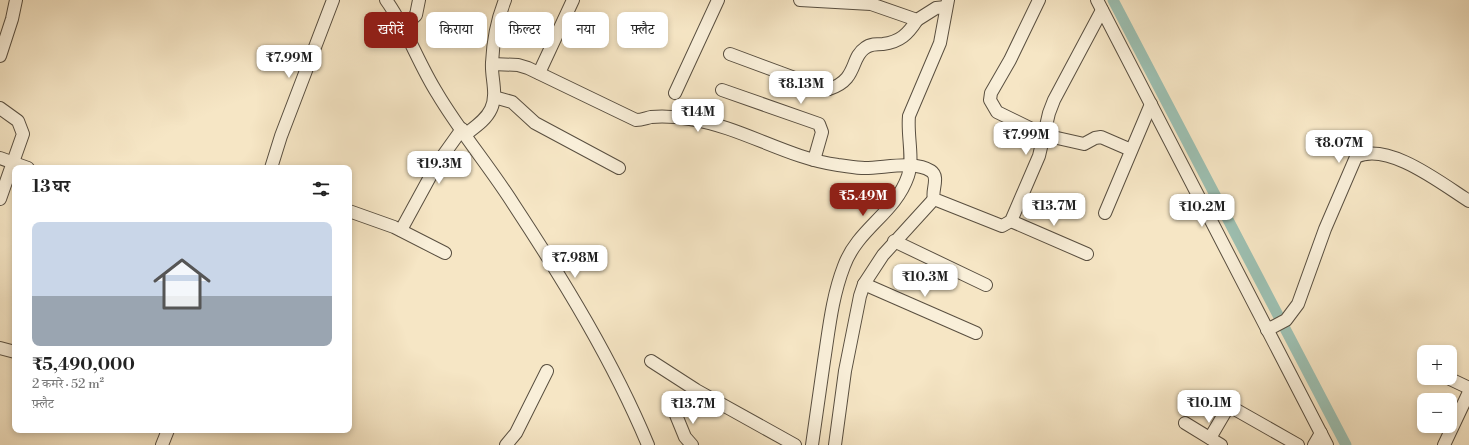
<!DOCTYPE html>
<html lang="hi">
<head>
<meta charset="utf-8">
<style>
  :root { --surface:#fff; --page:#f6f6f6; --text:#222; --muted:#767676; --line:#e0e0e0; --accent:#8f2418 }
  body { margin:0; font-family:"Libre Bodoni","Noto Serif Devanagari",serif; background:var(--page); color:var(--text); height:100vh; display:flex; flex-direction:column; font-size:15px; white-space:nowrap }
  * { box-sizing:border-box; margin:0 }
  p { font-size:13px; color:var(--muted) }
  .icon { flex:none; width:22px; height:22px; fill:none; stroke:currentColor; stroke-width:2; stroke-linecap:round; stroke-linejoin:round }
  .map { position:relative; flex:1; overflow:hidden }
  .panel { position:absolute; left:12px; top:165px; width:340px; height:268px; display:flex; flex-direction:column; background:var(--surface); border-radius:8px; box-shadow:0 2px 6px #0003 }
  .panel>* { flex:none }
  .banner { position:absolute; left:364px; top:12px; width:380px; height:36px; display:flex; gap:8px }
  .buttons { position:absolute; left:1417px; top:345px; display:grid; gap:8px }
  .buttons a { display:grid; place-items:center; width:40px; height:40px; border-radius:8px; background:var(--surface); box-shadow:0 2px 6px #0003; font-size:20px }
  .price { position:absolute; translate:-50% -34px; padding:0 9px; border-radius:8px; background:#fff; color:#222; font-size:13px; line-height:26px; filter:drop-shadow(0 1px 2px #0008) }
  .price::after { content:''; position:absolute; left:50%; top:24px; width:12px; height:9px; margin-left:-6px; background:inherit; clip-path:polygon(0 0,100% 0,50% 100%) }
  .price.active { background:var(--accent); color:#fff }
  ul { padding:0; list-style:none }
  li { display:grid; align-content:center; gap:8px; height:212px; padding:0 20px }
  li+li { border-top:1px solid var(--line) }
  li span { display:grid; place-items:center; height:124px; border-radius:8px; color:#555 }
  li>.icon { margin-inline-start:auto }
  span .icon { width:72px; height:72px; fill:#fffc; stroke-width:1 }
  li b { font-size:17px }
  h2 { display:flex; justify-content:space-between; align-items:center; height:48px; padding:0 20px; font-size:17px }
  .chip { padding:0 14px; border-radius:8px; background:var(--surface); box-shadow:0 2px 6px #0003; font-size:14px; line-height:36px }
  .chip.active { background:var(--accent); color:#fff }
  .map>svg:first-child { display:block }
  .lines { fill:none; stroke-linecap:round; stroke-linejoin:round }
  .canal { stroke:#9dc0b2; stroke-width:11 }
  .minor-casing { stroke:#594f40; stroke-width:14 }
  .minor { stroke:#f9efd9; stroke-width:12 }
</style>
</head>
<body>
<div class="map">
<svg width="1469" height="445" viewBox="0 0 1469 445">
  <rect width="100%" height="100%" fill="#f6e6c5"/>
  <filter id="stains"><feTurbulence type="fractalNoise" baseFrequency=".005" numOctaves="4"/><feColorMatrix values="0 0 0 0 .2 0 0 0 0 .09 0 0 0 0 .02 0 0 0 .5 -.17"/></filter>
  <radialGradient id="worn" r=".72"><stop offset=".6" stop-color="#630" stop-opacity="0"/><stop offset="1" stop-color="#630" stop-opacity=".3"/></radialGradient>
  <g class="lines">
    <path class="canal" d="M1113 0 1346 445"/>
    <g class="minor-casing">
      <g id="minor">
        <path d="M386 0C407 29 418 63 437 93 460 132 490 167 514 205 564 281 613 361 648 445"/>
        <path d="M800 0 871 4 917 20 936 8 946 7"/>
        <path d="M1039 0 1010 60 991 93 990 100 997 112 1044 135 1084 144 1095 138 1101 137 1131 150"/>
        <path d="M1097 0 1327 445"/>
        <path d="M403 27 416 15 419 0"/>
        <path d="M730 54 819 87 829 89C858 80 850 58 865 48 870 44 877 44 883 44 900 42 908 34 917 20"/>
        <path d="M0 56 12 19 16 0"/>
        <path d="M492 64 518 65 528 68 636 120C642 120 646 118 651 117 663 116 678 117 690 119 742 127 787 158 838 165 847 166 856 168 865 168 885 168 914 160 931 171 940 177 931 191 934 199L1002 226 1011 221 1039 156 1049 113 1054 100 1102 10"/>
        <path d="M539 73 573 0"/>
        <path d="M722 90 819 124 822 132 814 160"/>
        <path d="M675 93 718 0"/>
        <path d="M494 97 512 102 535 123 619 168"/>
        <path d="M0 108 18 121 23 134 0 199"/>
        <path d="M466 134C475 127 486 120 491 109 498 94 491 78 492 63 493 41 497 20 505 0"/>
        <path d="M0 158 28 168"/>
        <path d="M271 168 281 136 333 0"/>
        <path d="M349 211 394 227 445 253"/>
        <path d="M1105 213 1151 104"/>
        <path d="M1011 221 1087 254"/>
        <path d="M401 230 437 164 462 129"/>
        <path d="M894 241 986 285"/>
        <path d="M864 284 976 333"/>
        <path d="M1267 330 1286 320 1298 304 1325 229 1356 157C1388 141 1442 184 1469 201"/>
        <path d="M0 348 15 352"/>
        <path d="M651 361 696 390 795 445"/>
        <path d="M1448 378 1469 388"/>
        <path d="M676 415 685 437 692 445"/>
        <path d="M1185 423 1221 445"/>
        <path d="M1210 438 1227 409 1231 407 1298 445"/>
        <path d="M162 445 168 430"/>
        <path d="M506 445 516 433 547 371"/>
        <path d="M812 445C816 417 820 389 824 361 829 329 832 297 844 266 858 228 895 214 908 176 914 158 907 136 909 116L940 43 948 0"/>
        <path d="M835 445 845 371 860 296 864 284 883 255 934 199"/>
        <path d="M1314 445 1321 433"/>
        <path d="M1444 445 1469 392"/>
      </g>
    </g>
    <use href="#minor" class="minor"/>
  </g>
  <rect width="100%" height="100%" filter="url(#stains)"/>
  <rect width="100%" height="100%" fill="url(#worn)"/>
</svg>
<div class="buttons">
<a>+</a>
<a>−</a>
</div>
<b class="price" style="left:289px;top:79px">₹7.99M</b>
<b class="price" style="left:801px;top:105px">₹8.13M</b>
<b class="price" style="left:698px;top:133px">₹14M</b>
<b class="price" style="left:1026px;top:156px">₹7.99M</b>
<b class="price" style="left:1339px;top:164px">₹8.07M</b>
<b class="price" style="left:439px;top:185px">₹19.3M</b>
<b class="price active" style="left:863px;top:217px">₹5.49M</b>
<b class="price" style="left:1054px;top:227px">₹13.7M</b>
<b class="price" style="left:1202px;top:228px">₹10.2M</b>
<b class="price" style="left:575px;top:279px">₹7.98M</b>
<b class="price" style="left:925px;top:298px">₹10.3M</b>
<b class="price" style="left:1209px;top:424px">₹10.1M</b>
<b class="price" style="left:693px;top:425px">₹13.7M</b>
<div class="banner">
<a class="chip active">खरीदें</a>
<a class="chip">किराया</a>
<a class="chip">फ़िल्टर</a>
<a class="chip">नया</a>
<a class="chip">फ़्लैट</a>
</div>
<section class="panel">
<h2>13 घर<svg class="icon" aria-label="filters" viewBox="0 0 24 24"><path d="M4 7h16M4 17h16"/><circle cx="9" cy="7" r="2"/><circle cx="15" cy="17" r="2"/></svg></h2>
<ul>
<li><span style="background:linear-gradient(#c9d6e8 60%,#9aa5b1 0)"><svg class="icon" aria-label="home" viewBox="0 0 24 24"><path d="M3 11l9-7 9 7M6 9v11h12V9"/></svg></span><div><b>₹5,490,000</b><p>2 कमरे · 52 m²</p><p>फ़्लैट</p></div></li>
</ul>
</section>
</div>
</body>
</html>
